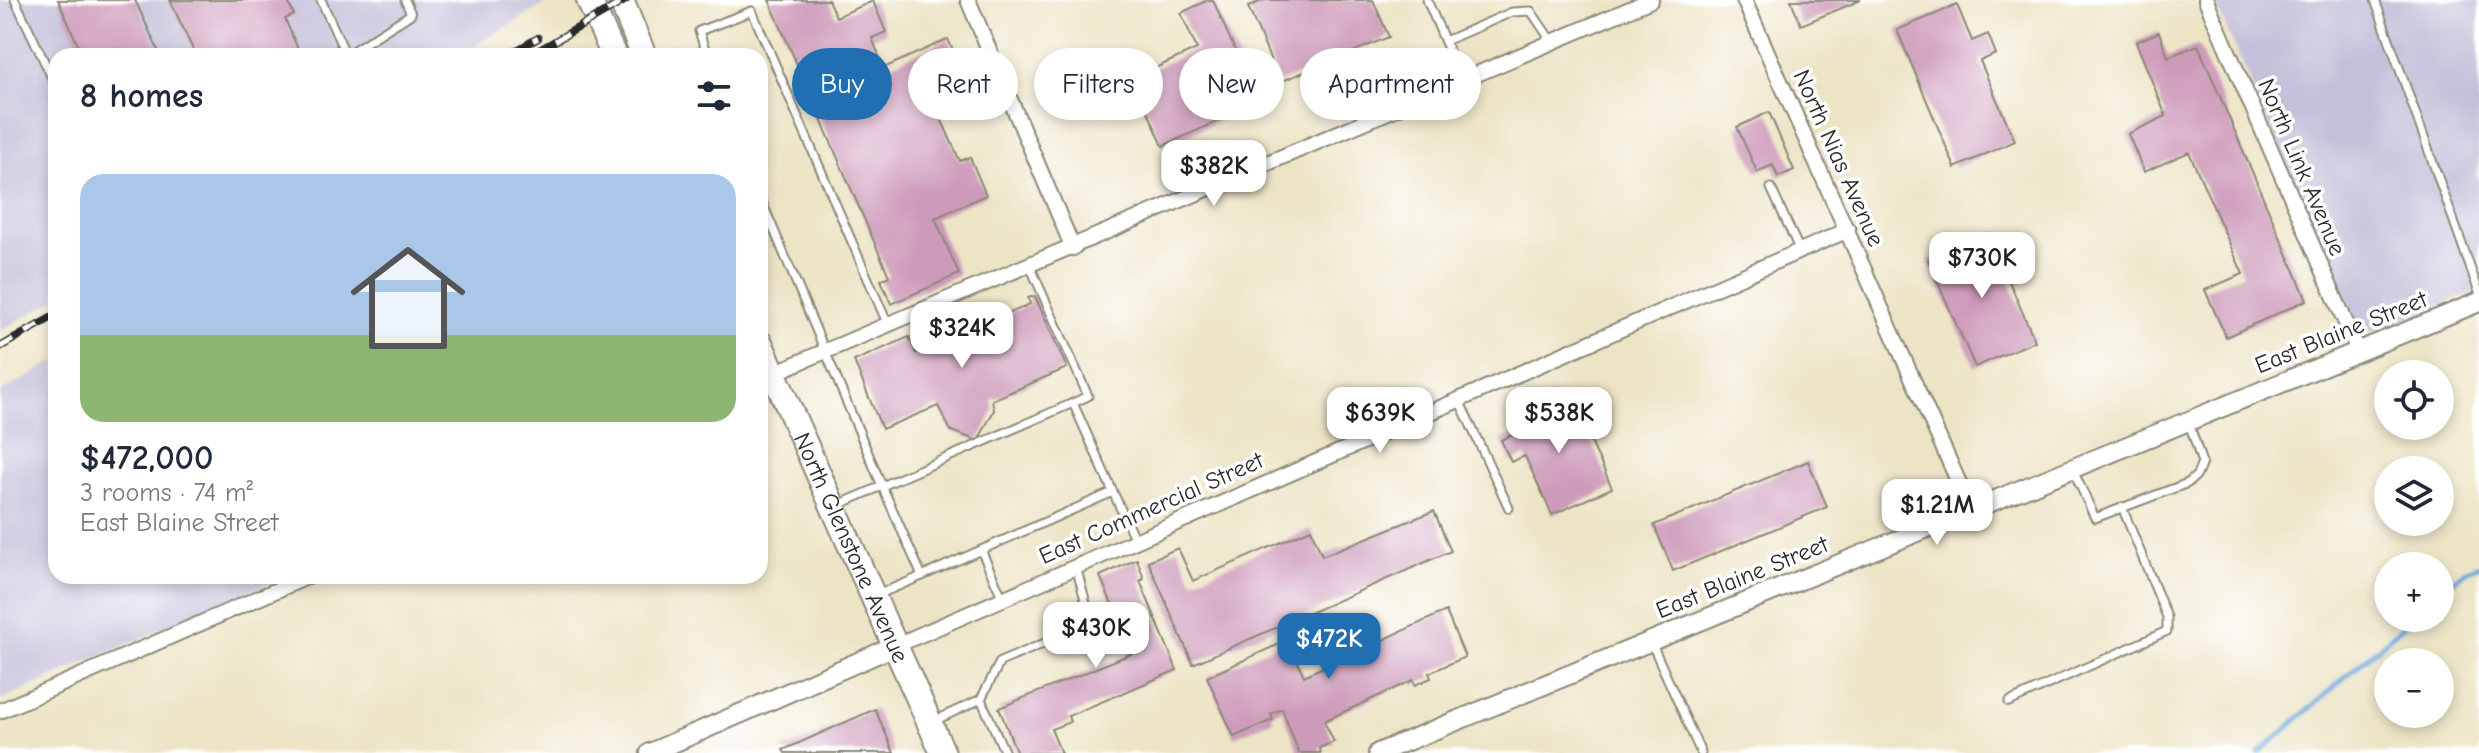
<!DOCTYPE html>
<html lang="en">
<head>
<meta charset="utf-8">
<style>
  :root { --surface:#fff; --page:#f6f6f7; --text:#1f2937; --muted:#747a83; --accent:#1f6fb2 }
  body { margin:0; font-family:"Comic Neue",sans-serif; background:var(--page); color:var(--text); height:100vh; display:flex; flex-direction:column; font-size:30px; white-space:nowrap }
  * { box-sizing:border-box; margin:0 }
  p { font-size:26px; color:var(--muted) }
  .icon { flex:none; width:44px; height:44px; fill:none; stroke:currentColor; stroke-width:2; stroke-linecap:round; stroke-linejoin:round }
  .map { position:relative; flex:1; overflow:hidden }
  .sheet { position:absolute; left:48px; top:48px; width:720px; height:536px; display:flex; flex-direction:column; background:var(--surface); border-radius:24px; box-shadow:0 4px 12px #0003 }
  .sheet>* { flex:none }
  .hud { position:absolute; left:792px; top:48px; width:760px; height:72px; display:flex; gap:16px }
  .fabs { position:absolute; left:2374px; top:360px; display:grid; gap:16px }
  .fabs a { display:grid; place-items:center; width:80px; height:80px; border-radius:50%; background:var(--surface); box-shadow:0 4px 12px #0003; font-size:40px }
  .price { position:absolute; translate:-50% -68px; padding:0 18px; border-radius:16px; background:#fff; color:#222; font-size:26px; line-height:52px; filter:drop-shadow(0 2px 4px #0008) }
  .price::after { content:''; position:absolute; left:50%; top:48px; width:24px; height:18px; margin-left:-12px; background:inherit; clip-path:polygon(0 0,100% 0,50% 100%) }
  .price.current { background:var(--accent); color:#fff }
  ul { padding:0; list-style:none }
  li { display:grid; align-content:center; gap:16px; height:424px; padding:0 32px }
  li span { display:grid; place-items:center; height:248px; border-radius:24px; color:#555 }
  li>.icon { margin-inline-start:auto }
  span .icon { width:144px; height:144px; fill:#fffc; stroke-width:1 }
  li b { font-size:34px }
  h2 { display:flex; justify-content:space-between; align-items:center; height:96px; padding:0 32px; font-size:34px }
  .pill { padding:0 28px; border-radius:36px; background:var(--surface); box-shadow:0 4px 12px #0003; font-size:28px; line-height:72px }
  .pill.current { background:var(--accent); color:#fff }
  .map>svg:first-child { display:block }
  .industrial { fill:#c5c0da }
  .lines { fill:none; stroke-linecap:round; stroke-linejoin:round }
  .stream { stroke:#6aaadd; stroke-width:5 }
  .building { fill:#cd9ab9 }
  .service-casing { stroke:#8c8878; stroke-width:11 }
  .minor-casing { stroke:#8c8878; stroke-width:18 }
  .tertiary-casing { stroke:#8c8878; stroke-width:22 }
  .primary-casing { stroke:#8c8878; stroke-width:28 }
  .service { stroke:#fff; stroke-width:7 }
  .minor { stroke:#fff; stroke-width:14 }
  .tertiary { stroke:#fff; stroke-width:18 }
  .primary { stroke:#fff; stroke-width:24 }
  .rail-casing { stroke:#2b2b2b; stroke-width:8 }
  .rail { stroke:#fff; stroke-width:5; stroke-dasharray:15; stroke-linecap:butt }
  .labels { text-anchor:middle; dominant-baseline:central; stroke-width:7; stroke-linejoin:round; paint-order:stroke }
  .street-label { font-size:24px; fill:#2b2b2b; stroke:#fff }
</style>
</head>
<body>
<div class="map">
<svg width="2479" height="753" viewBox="0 0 2479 753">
  <rect width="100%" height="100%" fill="#fff"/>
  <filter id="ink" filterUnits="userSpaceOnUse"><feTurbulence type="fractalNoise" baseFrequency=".0125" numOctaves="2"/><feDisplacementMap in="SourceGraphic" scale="16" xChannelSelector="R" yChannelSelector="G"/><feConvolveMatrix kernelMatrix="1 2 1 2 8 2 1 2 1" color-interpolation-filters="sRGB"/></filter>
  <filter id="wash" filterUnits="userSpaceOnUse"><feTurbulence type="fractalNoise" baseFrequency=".006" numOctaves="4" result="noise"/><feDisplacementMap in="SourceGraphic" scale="32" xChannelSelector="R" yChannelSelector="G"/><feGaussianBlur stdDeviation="1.8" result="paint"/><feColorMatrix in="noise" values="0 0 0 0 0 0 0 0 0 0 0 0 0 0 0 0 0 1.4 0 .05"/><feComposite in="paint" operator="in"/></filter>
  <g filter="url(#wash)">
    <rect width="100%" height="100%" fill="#ede4c6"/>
    <g class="industrial">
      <path d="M0 0H552L457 56H56V299L0 331Z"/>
      <path d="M2214 0H2479V171L2475 173 2479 181V290L2371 332 2357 324Z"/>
      <path d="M56 360V576H283L0 700V393Z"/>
    </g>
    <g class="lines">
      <g class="stream">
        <path d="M2440 593 2464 572 2479 565"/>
        <path d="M2259 753 2412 618"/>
      </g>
    </g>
    <g id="blocks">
      <g class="building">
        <path d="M58 0H135L158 50 147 56H83Z"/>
        <path d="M170 0H287L294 15 285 19 301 56H196Z"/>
        <path d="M769 0H828L836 17 873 1 886 32 872 38 884 68 948 39 970 89 935 105 960 161 970 157 986 195 935 218 959 274 891 304 881 280 889 276Z"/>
        <path d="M1208 0H1213L1258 103 1163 146 1133 78 1197 49 1181 13Z"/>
        <path d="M1264 0H1373L1389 37 1280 82 1248 7Z"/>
        <path d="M1791 0H1861L1801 25Z"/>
        <path d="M1957 5 1972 41 1988 34 1996 54 1980 61 2015 141 1955 168 1897 30Z"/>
        <path d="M2159 32 2168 57 2198 45 2307 300 2226 337 2205 290 2243 274 2189 152 2144 172 2128 134 2166 116 2136 42Z"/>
        <path d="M1769 112 1794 170 1778 177 1773 165 1757 172 1737 127Z"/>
        <path d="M1988 233 2035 341 1975 367 1928 260Z"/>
        <path d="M1035 296 1067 368 992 400 994 410 978 441 951 431 938 406 882 429 854 361 909 337 916 353 978 326 975 320 1003 308 1006 315 1030 304 1028 298Z"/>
        <path d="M1554 394 1559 405 1572 400 1612 488 1552 515 1525 456 1511 462 1501 440 1538 423 1530 405Z"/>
        <path d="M1808 461 1827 507 1673 571 1654 525Z"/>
        <path d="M1434 511 1451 551 1193 664 1148 561 1178 548 1193 581 1311 529 1322 556Z"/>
        <path d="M1137 559 1144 579 1140 581 1177 670 1068 716 1070 722 1051 729 1061 753H1017L999 708 1133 653 1100 576Z"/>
        <path d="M1446 611 1465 657 1429 673 1431 678 1415 685 1413 680 1324 721 1334 742 1319 748 1321 753H1299L1282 709 1271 714 1273 720 1234 737 1207 677 1288 640 1304 676Z"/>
        <path d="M875 709 894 753H785L783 750Z"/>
      </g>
    </g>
  </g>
  <g filter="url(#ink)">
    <use href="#blocks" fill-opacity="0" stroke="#8c8878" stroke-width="2"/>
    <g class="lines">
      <g class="service-casing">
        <g id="service">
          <path d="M15 0 56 86"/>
          <path d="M321 0 346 55 411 14 405 0"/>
          <path d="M1427 0 1461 79"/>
          <path d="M2375 0 2479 292"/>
          <path d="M1445 41 1512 12 1531 11 1552 42"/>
          <path d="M707 56 699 31 752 11 888 325"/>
          <path d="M1771 188 1800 251"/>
          <path d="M760 197 882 486 838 505"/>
          <path d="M1030 266 1088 396 1073 403 1113 492"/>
          <path d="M1459 400 1509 508"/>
          <path d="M2073 470 2095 518 2188 483 2197 475 2202 463 2189 423"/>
          <path d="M981 550 1003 599"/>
          <path d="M922 576 1113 492 1135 540"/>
          <path d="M877 595 922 576 882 486 1073 403"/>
          <path d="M1651 642 1701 753"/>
          <path d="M981 699 1005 753"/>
          <path d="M2009 702 2167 631V617L2122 507"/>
          <path d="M932 722 981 699 1000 662 1064 635 1083 613 1086 603 1076 567"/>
        </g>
      </g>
      <g class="minor-casing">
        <g id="minor">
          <path d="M968 0 1073 248"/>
          <path d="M1744 0 1971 510"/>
          <path d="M2206 0 2358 351"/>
          <path d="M760 379 1651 0"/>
          <path d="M897 645 1848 230"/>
          <path d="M0 711 309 576"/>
        </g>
      </g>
      <g class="tertiary-casing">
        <g id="tertiary">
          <path d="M650 753 897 645"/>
          <path d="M1378 753 2479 302"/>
        </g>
      </g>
      <g class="primary-casing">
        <g id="primary">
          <path d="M589 0 614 56"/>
          <path d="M621 0 644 56"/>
          <path id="s1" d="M760 343 943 753"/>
        </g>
      </g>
      <use href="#service" class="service"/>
      <use href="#minor" class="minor"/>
      <use href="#tertiary" class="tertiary"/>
      <use href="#primary" class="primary"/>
      <g class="rail-casing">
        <g id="rail">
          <path d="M507 56 538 38"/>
          <path d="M529 56 626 0"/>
          <path d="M0 347 56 315"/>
        </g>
      </g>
      <use href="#rail" class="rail"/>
    </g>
  </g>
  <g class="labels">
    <g class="street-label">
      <text transform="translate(1839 158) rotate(66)">North Nias Avenue</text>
      <text transform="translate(2302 167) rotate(67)">North Link Avenue</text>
      <text transform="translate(2341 332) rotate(-22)">East Blaine Street</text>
      <text transform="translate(1151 508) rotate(-24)">East Commercial Street</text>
      <text stroke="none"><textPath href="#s1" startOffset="224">North Glenstone Avenue</textPath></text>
      <text transform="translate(1742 577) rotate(-22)">East Blaine Street</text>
    </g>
  </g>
</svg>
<div class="fabs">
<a><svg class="icon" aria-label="locate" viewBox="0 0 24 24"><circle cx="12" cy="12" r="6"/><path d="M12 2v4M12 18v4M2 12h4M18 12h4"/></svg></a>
<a><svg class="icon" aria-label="layers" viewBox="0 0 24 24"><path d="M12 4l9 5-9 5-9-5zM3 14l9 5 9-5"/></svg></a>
<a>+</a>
<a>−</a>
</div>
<b class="price" style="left:1214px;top:208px">$382K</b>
<b class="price" style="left:1982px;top:300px">$730K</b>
<b class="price" style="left:962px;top:370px">$324K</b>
<b class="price" style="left:1380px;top:455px">$639K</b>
<b class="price" style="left:1559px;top:455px">$538K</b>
<b class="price" style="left:1937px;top:547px">$1.21M</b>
<b class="price" style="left:1096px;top:670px">$430K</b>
<b class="price current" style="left:1329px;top:681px">$472K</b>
<div class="hud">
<a class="pill current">Buy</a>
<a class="pill">Rent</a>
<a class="pill">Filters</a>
<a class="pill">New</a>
<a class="pill">Apartment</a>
</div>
<section class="sheet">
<h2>8 homes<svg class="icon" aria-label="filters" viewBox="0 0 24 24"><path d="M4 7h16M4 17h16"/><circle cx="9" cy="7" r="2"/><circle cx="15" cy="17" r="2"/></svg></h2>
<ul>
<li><span style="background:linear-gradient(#a9c7e8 65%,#8fb573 0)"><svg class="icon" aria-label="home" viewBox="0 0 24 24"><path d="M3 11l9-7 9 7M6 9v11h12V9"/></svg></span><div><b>$472,000</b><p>3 rooms · 74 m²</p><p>East Blaine Street</p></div></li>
</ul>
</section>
</div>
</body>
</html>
